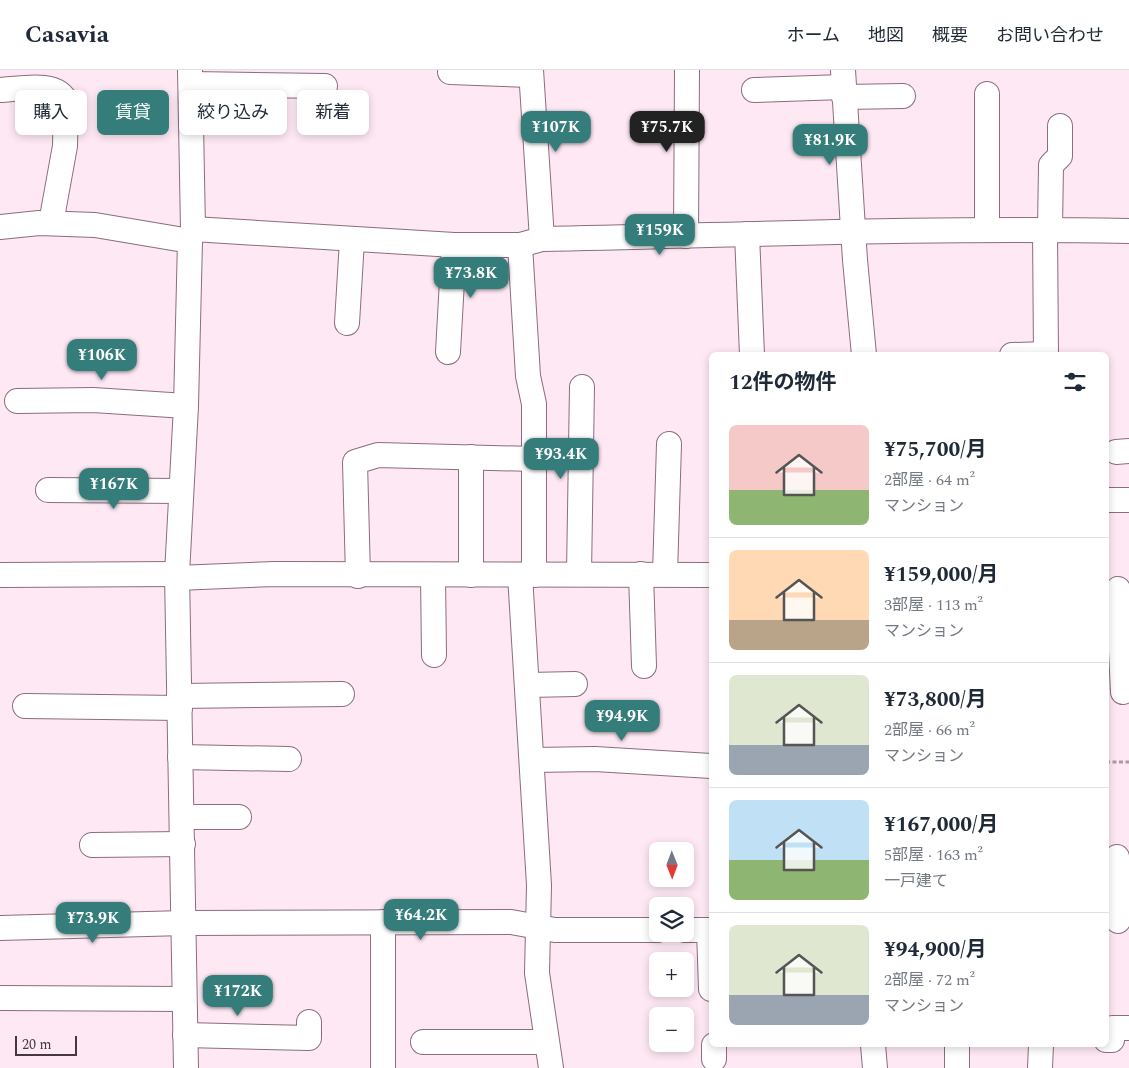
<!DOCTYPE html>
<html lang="ja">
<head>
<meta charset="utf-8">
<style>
  :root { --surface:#fff; --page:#f6f6f7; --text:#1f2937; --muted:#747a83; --line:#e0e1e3; --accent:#357d7b }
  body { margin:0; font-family:Spectral,"Noto Sans JP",serif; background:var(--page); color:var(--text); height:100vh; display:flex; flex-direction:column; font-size:19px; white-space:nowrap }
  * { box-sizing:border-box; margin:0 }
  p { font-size:16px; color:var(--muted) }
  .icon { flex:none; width:28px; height:28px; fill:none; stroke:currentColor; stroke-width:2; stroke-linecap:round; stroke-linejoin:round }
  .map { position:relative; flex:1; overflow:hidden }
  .details { position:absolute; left:709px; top:282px; width:400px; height:695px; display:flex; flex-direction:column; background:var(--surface); border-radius:8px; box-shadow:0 2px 8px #0003 }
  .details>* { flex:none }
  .top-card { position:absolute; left:15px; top:20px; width:475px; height:45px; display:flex; gap:10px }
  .needle { width:32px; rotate:179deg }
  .tools { position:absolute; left:649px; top:772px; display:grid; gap:10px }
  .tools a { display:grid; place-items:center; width:45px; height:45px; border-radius:8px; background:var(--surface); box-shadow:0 2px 8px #0003; font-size:25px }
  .scale { position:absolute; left:15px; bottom:12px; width:62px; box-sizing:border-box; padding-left:5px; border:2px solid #463841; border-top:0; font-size:14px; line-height:18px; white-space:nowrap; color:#463841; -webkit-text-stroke:4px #fee8f4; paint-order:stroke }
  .price { position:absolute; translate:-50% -42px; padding:0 11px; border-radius:10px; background:var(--accent); color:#fff; font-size:16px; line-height:32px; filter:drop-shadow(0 1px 2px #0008) }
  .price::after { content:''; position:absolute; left:50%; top:30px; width:15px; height:11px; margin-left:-8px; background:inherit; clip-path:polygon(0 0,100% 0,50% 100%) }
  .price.selected { background:#222; color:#fff }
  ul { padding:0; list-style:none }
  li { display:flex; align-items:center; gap:15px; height:125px; padding:0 20px }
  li+li { border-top:1px solid var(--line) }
  li span { display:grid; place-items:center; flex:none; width:140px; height:100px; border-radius:8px; color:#555 }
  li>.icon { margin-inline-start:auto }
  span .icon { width:60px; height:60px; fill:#fffc; stroke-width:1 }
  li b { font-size:21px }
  h2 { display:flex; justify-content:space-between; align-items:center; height:60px; padding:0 20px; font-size:21px }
  .tag { padding:0 18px; border-radius:8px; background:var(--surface); box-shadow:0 2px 8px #0003; font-size:18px; line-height:45px }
  .tag.selected { background:var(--accent); color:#fff }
  header { display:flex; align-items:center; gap:30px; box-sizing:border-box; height:70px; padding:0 25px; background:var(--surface); border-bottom:1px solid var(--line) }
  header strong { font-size:24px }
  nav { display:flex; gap:28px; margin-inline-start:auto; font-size:18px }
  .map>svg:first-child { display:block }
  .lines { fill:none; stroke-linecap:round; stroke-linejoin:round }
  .minor-casing { stroke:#8c6c7f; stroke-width:26 }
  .path { stroke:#ab99a4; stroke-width:3; stroke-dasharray:4 2.5; stroke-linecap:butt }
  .minor { stroke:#fff; stroke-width:24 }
</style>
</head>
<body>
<header>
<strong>Casavia</strong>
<nav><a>ホーム</a><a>地図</a><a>概要</a><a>お問い合わせ</a></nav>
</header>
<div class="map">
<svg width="1129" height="998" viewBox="0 0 1129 998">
  <rect width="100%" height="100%" fill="#fee8f4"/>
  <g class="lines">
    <g class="minor-casing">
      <g id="minor">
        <path d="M531 0 542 169"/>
        <path d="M843 0 855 190 864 285"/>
        <path d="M450 2 531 5"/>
        <path d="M191 14 325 16"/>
        <path d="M0 20C19 19 58 10 66 32L65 76 51 153"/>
        <path d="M754 20 843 17"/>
        <path d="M844 27 903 26"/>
        <path d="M0 157 39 153 95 155 190 171"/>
        <path d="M193 159 454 175H520L542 169C738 165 933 157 1129 161"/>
        <path d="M987 159V24"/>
        <path d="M1050 159 1051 95 1060 86V56"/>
        <path d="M1045 160 1046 285"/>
        <path d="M747 164 752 285"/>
        <path d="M686 166 687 0"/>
        <path d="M520 175 528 306 534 334V505"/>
        <path d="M347 253 352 170"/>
        <path d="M448 282 454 175"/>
        <path d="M1012 285 1046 284"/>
        <path d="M17 331 93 330 186 336"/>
        <path d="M1116 382 1129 381"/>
        <path d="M48 420 181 421"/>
        <path d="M1108 430H1129"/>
        <path d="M579 504 582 317"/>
        <path d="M641 504 644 596"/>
        <path d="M665 504 669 374"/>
        <path d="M0 505 177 504"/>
        <path d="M471 505V387"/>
        <path d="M520 505 539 815 537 903 551 998"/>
        <path d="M358 506 355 392 378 385 534 389"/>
        <path d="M433 506 434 585"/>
        <path d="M177 508 275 504 711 505"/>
        <path d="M1118 519 1123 622"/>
        <path d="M529 615 575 614"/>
        <path d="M179 626 342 624"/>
        <path d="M25 636 180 638"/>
        <path d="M180 687 289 689"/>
        <path d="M533 690 595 689 711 696"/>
        <path d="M182 747H239"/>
        <path d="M92 775 183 774"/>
        <path d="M1117 787 1118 851"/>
        <path d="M383 852V997"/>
        <path d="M0 858 184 853 511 852 555 860H658"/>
        <path d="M685 860H711"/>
        <path d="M709 860 711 919"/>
        <path d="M0 928 184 929"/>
        <path d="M185 965 309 968V952"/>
        <path d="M1106 970H1112V958H1129"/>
        <path d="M423 972H546"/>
        <path d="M714 975V989"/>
        <path d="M873 975 875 998"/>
        <path d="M186 998 177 504 186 336 190 171 193 159 190 0"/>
        <path d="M957 998V975"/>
        <path d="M1040 998 1041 975"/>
      </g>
    </g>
    <path class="path" d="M1106 692H1129"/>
    <use href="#minor" class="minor"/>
  </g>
</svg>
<div class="tools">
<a><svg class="needle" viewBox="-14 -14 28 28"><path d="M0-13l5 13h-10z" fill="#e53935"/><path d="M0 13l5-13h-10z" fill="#747a83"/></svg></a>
<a><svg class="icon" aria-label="layers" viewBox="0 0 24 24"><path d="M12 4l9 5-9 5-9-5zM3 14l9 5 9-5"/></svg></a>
<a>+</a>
<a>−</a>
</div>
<div class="scale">20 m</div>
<b class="price" style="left:556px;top:83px">¥107K</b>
<b class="price selected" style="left:667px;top:83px">¥75.7K</b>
<b class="price" style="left:830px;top:96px">¥81.9K</b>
<b class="price" style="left:660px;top:186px">¥159K</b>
<b class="price" style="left:471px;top:229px">¥73.8K</b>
<b class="price" style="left:102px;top:311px">¥106K</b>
<b class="price" style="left:561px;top:410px">¥93.4K</b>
<b class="price" style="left:114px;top:440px">¥167K</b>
<b class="price" style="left:622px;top:672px">¥94.9K</b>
<b class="price" style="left:421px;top:871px">¥64.2K</b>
<b class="price" style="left:93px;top:874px">¥73.9K</b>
<b class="price" style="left:238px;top:947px">¥172K</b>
<div class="top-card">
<a class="tag">購入</a>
<a class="tag selected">賃貸</a>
<a class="tag">絞り込み</a>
<a class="tag">新着</a>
</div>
<section class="details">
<h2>12件の物件<svg class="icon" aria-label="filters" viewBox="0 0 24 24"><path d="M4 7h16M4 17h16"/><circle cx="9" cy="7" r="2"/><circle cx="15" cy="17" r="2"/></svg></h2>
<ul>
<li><span style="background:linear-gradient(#f6c9c9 65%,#8fb573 0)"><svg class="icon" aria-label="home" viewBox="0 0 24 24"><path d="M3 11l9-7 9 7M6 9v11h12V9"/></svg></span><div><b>¥75,700/月</b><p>2部屋 · 64 m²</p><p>マンション</p></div></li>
<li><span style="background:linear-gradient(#ffd9b3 70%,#b9a48a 0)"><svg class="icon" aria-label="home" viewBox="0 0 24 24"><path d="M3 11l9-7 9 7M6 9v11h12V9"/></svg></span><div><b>¥159,000/月</b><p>3部屋 · 113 m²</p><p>マンション</p></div></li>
<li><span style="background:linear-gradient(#dfe7d0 70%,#9aa5b1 0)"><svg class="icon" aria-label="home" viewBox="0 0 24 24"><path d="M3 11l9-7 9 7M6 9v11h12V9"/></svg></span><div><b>¥73,800/月</b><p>2部屋 · 66 m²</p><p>マンション</p></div></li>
<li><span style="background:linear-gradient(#bfe0f5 60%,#8fb573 0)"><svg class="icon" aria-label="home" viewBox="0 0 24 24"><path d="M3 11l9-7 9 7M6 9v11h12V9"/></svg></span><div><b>¥167,000/月</b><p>5部屋 · 163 m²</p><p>一戸建て</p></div></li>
<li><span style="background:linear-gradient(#dfe7d0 70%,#9aa5b1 0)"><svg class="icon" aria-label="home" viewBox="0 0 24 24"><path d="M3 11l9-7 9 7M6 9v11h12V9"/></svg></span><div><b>¥94,900/月</b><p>2部屋 · 72 m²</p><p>マンション</p></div></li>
</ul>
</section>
</div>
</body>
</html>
